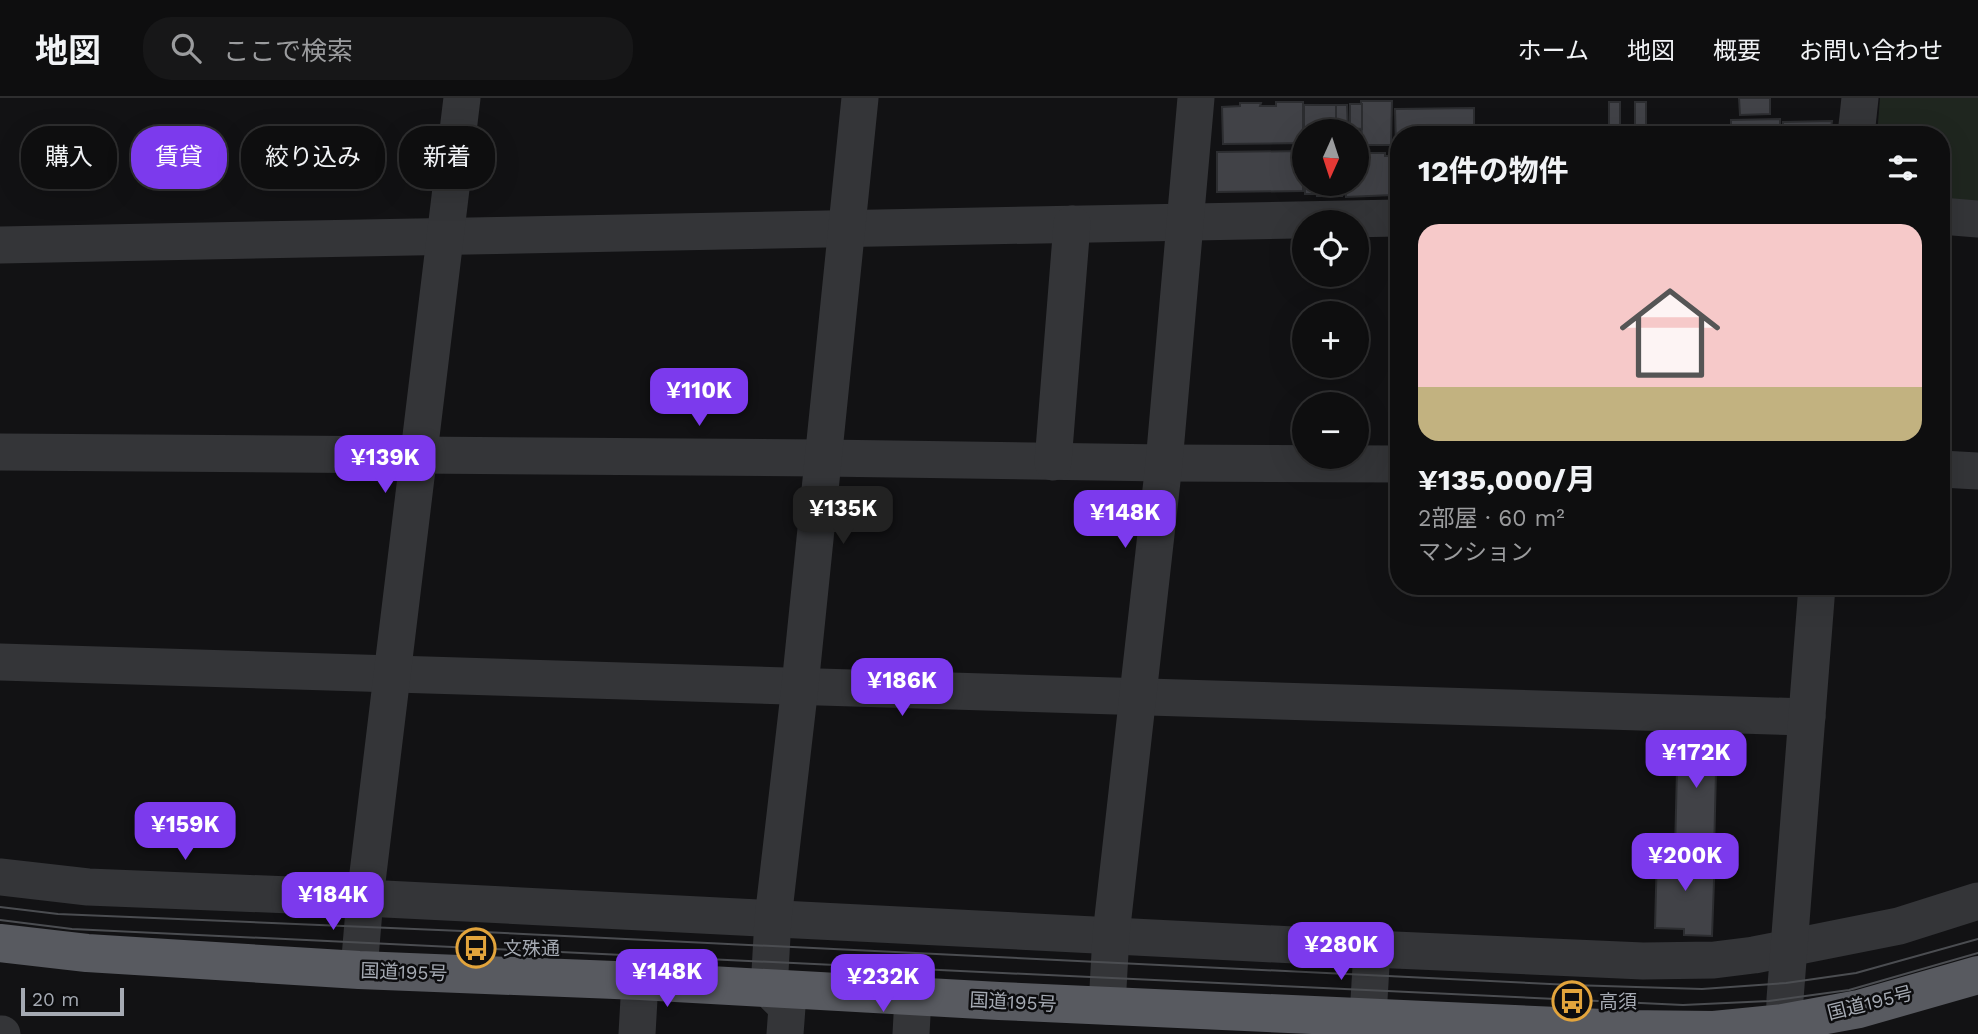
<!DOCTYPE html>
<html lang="ja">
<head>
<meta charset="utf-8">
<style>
  :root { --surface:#0e0e0f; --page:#171718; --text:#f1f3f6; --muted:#9b9c9e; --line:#2e2e2f; --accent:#7c3aed }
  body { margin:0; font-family:"Work Sans","Noto Sans JP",sans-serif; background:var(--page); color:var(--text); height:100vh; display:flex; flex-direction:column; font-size:26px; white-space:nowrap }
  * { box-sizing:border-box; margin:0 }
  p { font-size:23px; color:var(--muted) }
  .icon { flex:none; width:38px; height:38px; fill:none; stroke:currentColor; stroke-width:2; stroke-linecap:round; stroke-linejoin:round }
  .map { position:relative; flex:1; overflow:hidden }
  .details { position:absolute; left:1390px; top:28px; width:560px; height:469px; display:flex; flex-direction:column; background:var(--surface); border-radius:28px; box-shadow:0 7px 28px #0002,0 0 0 2px var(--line) }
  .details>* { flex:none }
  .hud { position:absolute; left:21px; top:28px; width:665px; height:63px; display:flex; gap:14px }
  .needle { width:46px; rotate:183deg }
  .buttons { position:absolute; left:1292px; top:21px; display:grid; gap:14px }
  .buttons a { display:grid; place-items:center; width:77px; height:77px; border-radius:50%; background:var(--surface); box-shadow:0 7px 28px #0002,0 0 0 2px var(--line); font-size:35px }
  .scale { position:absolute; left:21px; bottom:18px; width:103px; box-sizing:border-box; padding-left:7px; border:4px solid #a5aab3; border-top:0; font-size:19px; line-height:24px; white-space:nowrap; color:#a5aab3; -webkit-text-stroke:5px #0d0d0f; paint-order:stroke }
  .price { position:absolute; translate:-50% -60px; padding:0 16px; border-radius:14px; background:var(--accent); color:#fff; font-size:23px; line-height:46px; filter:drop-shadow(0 2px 4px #0008) }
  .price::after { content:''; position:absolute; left:50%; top:42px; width:21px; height:16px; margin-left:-10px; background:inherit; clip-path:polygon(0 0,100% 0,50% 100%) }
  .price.current { background:#222; color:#fff }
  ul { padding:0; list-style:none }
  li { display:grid; align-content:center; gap:14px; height:371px; padding:0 28px }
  li span { display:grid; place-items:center; height:217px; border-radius:21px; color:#555 }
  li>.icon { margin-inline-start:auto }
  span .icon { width:126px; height:126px; fill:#fffc; stroke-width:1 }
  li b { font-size:30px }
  h2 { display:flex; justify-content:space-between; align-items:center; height:84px; padding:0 28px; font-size:30px }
  .tag { padding:0 24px; border-radius:28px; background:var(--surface); box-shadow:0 7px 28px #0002,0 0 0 2px var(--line); font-size:24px; line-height:63px }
  .tag.current { background:var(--accent); color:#fff }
  header { display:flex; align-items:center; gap:42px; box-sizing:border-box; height:98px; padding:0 35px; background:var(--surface); border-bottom:2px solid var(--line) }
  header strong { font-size:33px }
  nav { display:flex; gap:38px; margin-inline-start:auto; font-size:24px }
  .search { width:490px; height:63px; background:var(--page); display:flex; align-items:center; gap:18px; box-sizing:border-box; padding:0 24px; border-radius:28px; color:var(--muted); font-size:26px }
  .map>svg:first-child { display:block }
  .green { fill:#1f261f }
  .building { fill:#414247; stroke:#2c2d30; stroke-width:2 }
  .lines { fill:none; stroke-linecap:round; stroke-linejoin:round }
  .minor { stroke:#343538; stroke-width:37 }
  .trunk { stroke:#585a60; stroke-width:38 }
  .tram { stroke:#4b4d51; stroke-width:2 }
  .labels { text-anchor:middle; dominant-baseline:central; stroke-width:5; stroke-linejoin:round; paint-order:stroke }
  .poi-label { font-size:19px; fill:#a5aab3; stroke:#0d0d0f; text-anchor:start }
  .street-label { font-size:19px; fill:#a5aab3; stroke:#0d0d0f }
</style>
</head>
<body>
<header>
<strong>地図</strong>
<div class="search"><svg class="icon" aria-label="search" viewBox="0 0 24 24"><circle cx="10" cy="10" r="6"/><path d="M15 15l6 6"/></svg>ここで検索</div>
<nav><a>ホーム</a><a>地図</a><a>概要</a><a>お問い合わせ</a></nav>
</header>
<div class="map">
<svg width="1978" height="936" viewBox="0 0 1978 936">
  <rect width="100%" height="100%" fill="#121214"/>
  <path class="green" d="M1880 0H1978V104L1941 101V37H1877Z"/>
  <g class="building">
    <path d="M1739 0H1770V16L1740 17Z"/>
    <path d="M1361 3H1392L1391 47H1362Z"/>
    <path d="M1276 4H1303V45L1223 46 1222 9 1240 8V5H1261L1260 8H1276Z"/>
    <rect x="1609" y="4" width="11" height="33"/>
    <rect x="1635" y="4" width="11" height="33"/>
    <path d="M1350 6H1362V31L1350 30Z"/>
    <rect x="1304" y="7" width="32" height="26"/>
    <path d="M1336 7H1347L1348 33H1336Z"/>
    <path d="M1474 10V37H1398V49H1396L1395 11Z"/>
    <path d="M1780 21V37H1731V22Z"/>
    <path d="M1832 23 1830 37H1783V24Z"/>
    <path d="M1303 53V93L1217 94V54Z"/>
    <path d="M1356 53H1366V55H1385V58H1391L1393 97 1346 99V86H1356Z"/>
    <path d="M1394 54H1398V95H1395Z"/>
    <path d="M1305 86H1342V98H1317V96H1305Z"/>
    <path d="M1678 630 1717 631 1714 755 1675 753Z"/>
    <path d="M1657 755 1715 756 1712 838 1684 837V831L1655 830Z"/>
  </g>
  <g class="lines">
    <g class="minor">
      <path d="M1856 37 1860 0"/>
      <path d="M1941 118 1978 121"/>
      <path d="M0 147 1398 120"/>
      <path d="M0 354 823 360 1164 365 1398 366"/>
      <path d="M1053 364 1072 126"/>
      <path d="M1941 371 1978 373"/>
      <path d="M0 564 1807 619"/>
      <path d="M0 779 88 789 365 800 1372 851 1643 863 1714 862 1754 857 1899 828 1978 803"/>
      <path d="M359 872 365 800 462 0"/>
      <path d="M1107 908 1111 837 1164 365 1196 0"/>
      <path d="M1368 919 1372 851"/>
      <path d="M0 936H2"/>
      <path d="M637 936 640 883"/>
      <path d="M785 936 787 909 769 891 773 821 800 588 860 0"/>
      <path d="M911 936 913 899"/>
      <path d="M1784 936 1785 901 1817 488"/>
    </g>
    <path class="trunk" d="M0 845 87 855 359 872 640 883 999 903 1625 931 1714 932 1783 925 1859 911 1978 877"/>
    <g class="tram">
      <path d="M0 809 58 816 462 833 1571 887 1702 891 1786 885 1856 875 1978 841"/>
      <path d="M0 822 72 831 1683 907 1769 903 1849 892 1978 855"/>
    </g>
  </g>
  <defs>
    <g id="bus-ring" transform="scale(2.0125)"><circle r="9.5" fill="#0d0d0f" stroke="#e2a43c" stroke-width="1.5"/><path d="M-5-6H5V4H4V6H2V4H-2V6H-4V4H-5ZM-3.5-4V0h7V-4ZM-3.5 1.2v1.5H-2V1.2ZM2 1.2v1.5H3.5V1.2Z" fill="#e2a43c"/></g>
  </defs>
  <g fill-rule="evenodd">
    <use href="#bus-ring" x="476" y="850"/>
    <use href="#bus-ring" x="1572" y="903"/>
  </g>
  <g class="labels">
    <g class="poi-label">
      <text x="503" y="850">文殊通</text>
      <text x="1599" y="903">高須</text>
    </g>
    <g class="street-label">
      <text transform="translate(404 874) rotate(2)">国道195号</text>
      <text transform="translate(1013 904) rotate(3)">国道195号</text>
      <text transform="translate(1870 905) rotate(-14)">国道195号</text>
    </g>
  </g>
</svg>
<div class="buttons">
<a><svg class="needle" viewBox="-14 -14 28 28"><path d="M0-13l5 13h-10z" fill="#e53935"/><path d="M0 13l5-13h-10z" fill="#9b9c9e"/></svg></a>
<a><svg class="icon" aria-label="locate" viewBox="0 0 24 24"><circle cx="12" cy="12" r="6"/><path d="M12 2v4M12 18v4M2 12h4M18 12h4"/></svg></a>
<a>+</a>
<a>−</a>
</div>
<div class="scale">20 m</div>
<b class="price" style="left:699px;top:330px">¥110K</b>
<b class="price" style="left:385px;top:397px">¥139K</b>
<b class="price current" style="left:843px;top:448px">¥135K</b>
<b class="price" style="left:1125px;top:452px">¥148K</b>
<b class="price" style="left:902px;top:620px">¥186K</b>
<b class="price" style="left:1696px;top:692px">¥172K</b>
<b class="price" style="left:185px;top:764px">¥159K</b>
<b class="price" style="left:1685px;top:795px">¥200K</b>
<b class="price" style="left:333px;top:834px">¥184K</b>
<b class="price" style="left:1341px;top:884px">¥280K</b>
<b class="price" style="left:667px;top:911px">¥148K</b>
<b class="price" style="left:883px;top:916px">¥232K</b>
<div class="hud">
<a class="tag">購入</a>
<a class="tag current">賃貸</a>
<a class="tag">絞り込み</a>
<a class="tag">新着</a>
</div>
<section class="details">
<h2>12件の物件<svg class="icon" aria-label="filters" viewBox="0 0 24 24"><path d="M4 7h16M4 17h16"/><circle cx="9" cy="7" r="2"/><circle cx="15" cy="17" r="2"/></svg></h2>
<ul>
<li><span style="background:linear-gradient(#f6c9c9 75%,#c2b280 0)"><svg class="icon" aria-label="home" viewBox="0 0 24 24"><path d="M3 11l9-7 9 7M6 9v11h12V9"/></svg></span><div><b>¥135,000/月</b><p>2部屋 · 60 m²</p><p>マンション</p></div></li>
</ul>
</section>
</div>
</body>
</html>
